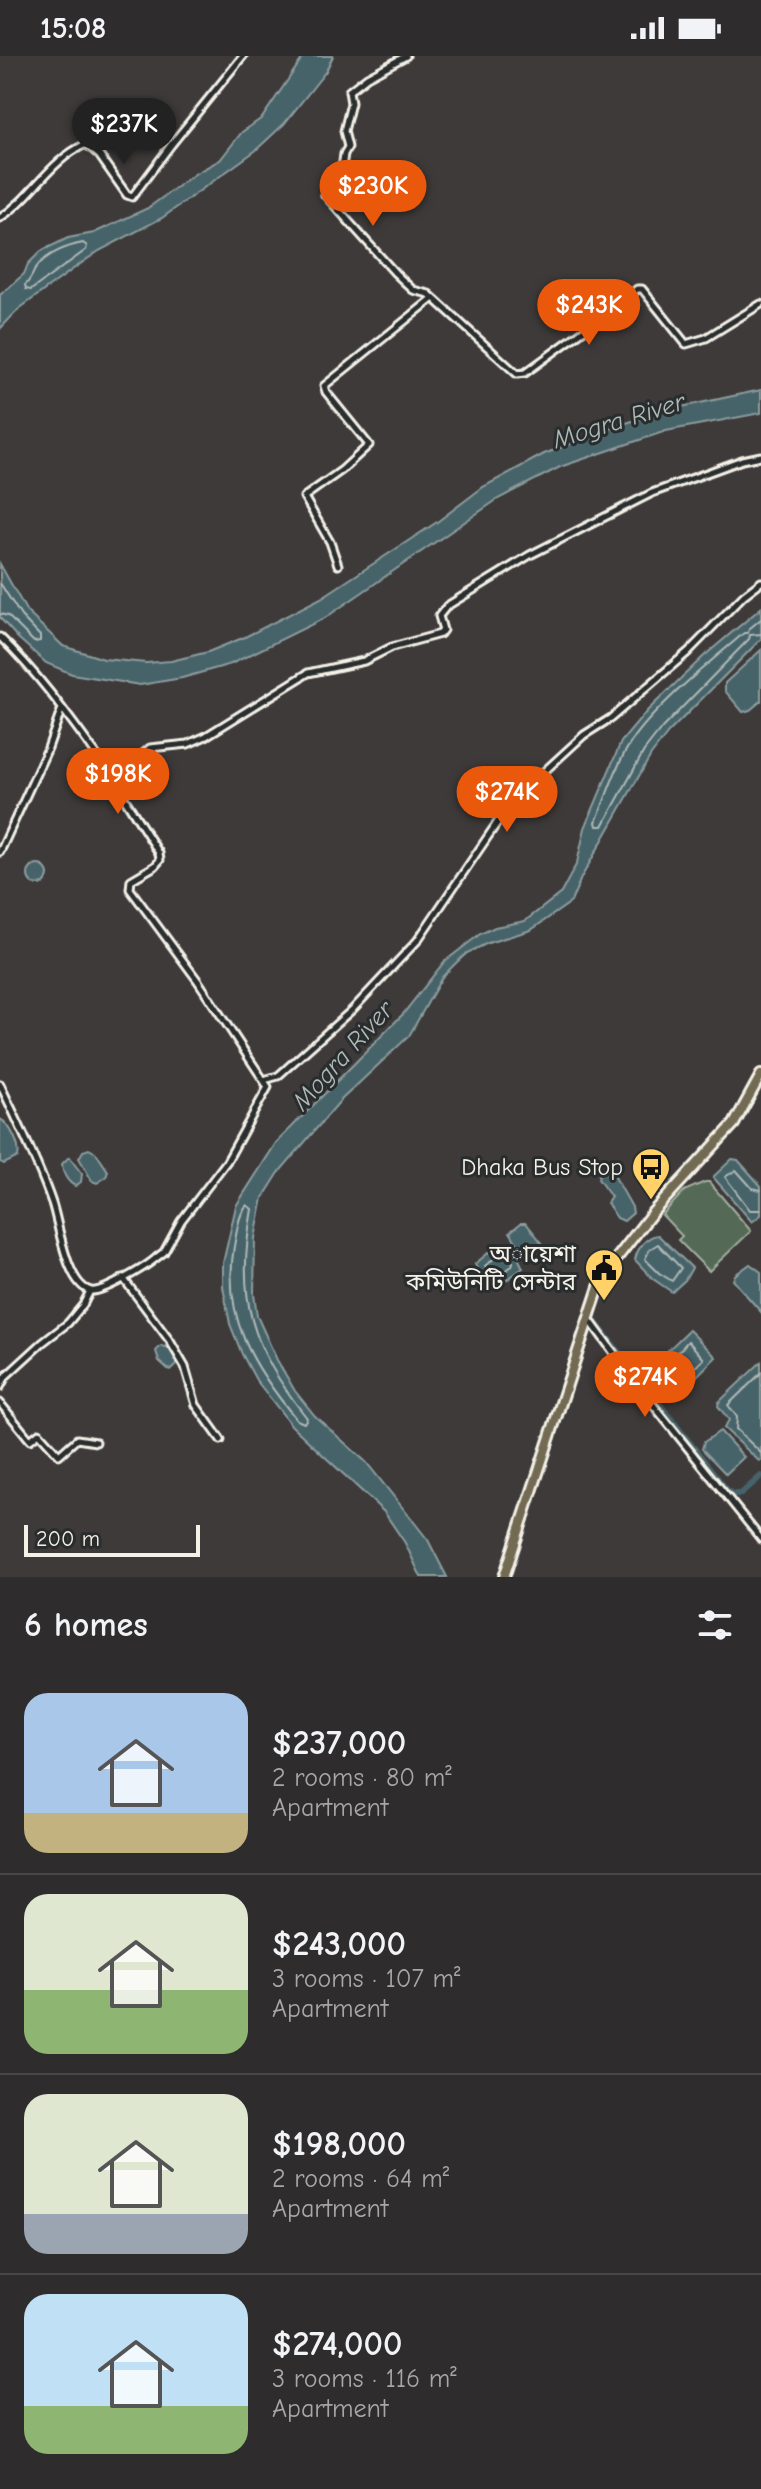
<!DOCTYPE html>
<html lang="en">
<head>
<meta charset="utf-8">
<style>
  :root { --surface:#2e2c2c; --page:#3a3838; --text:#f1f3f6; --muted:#a7a7a9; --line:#494848; --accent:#ea580c }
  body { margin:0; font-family:"Comic Neue","Noto Sans Bengali",sans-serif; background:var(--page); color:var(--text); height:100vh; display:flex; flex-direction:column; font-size:30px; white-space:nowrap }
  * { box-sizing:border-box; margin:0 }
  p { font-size:26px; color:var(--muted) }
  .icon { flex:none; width:44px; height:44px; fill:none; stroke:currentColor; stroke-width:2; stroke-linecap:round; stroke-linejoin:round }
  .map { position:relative; height:1521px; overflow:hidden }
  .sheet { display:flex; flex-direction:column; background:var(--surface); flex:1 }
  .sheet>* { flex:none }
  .scale { position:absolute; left:24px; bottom:20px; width:176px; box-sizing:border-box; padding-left:8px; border:4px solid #f4f1e8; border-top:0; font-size:22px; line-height:28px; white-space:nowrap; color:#f4f1e8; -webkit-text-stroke:6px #2a2d2e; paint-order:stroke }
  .price { position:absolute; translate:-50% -68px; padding:0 18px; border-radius:28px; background:var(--accent); color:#fff; font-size:26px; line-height:52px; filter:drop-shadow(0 2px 4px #0008) }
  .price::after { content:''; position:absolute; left:50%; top:48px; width:24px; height:18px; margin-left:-12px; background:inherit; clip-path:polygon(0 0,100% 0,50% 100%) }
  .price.current { background:#222; color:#fff }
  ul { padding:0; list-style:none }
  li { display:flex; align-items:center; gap:24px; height:200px; padding:0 24px }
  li+li { border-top:2px solid var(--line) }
  li span { display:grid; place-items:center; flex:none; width:224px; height:160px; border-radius:24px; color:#555 }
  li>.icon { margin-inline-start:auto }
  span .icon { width:96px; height:96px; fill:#fffc; stroke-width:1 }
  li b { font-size:34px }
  h2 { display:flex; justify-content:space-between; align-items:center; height:96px; padding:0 24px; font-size:34px }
  .status { display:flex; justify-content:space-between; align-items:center; height:56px; padding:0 40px; background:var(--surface); direction:ltr }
  .status svg { height:22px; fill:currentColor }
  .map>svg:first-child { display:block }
  .green { fill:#546a57; stroke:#a4aea0; stroke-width:2 }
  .water { fill:#47646b; stroke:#8c9c9d; stroke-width:2 }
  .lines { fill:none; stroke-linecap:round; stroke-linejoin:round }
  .shore { stroke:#afb9b6; stroke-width:2 }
  .canal { stroke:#47646b; stroke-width:6 }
  .street-casing { stroke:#f4f1e8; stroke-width:11 }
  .primary-casing { stroke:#f4f1e8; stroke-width:14 }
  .street { stroke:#2a2d2e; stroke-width:5 }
  .primary { stroke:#736b52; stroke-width:8 }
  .labels { text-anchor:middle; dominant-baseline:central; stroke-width:6; stroke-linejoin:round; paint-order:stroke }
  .poi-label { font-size:24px; fill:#f4f1e8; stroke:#2a2d2e; text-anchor:end }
  .water-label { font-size:26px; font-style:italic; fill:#afb9b6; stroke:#2a2d2e }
</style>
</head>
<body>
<div class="status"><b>15:08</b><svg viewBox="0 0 49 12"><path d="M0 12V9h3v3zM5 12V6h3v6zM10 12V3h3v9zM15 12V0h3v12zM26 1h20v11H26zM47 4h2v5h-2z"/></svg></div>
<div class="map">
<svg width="761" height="1521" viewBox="0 0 761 1521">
  <rect width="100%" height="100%" fill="#3e3a3a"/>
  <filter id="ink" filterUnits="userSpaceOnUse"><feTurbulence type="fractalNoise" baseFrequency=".0125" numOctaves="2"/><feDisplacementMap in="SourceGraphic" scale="16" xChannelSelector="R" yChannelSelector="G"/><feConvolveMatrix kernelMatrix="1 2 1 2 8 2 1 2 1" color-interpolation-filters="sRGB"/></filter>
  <g filter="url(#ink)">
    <path class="green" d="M705 1126H709L751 1175 709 1215 678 1184 682 1180 662 1159 684 1135Z"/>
    <g class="water">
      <path d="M304 0H333L326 15 284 68 255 95 162 162 99 195 76 211 19 253 0 273V239L24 218 28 208 41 195 68 182 94 177 148 152 196 117 220 104 242 76 262 62Z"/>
      <path d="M108 55 126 71 101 92 90 82 88 72Z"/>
      <path d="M761 334V357L666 375 560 411 498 443 325 562 231 608 182 622 140 629 72 618 46 607 18 582 0 562V508L27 556 63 590 104 603 146 607 171 605 208 596 245 581 321 542 437 466 483 431 544 398 626 367 672 353Z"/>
      <path d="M761 552V583L668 677 651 699 581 822 571 846 531 874 488 887 467 897 457 906 442 921 409 980 340 1045 280 1115 263 1142 255 1182 254 1238 257 1260 277 1304 295 1335 315 1360 366 1406 410 1461 428 1484 447 1521H421L405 1487 384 1456 292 1370 256 1324 242 1298 230 1268 223 1231V1207L236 1150 276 1087 403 958 444 906 480 878 495 871 525 865 561 837 577 807 585 772 621 686 647 655 704 600Z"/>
      <path d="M761 594V645L750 654 743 656 725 635V627Z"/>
      <circle cx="38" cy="819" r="10"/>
      <path d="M0 1063C10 1068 21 1090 18 1101L4 1108 0 1106Z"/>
      <path d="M89 1093 96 1097 108 1115 106 1121 97 1127 92 1125 79 1102 83 1095Z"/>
      <path d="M69 1101 82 1118 81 1126 75 1130C67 1126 62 1116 62 1108Z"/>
      <path d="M732 1103 738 1104 761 1130V1159L752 1166 713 1121Z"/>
      <path d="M610 1112 632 1151 633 1157 624 1165 617 1162 607 1147 611 1141 598 1123 599 1118Z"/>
      <path d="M521 1167H526L542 1187 530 1199 522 1195 510 1176Z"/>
      <path d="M658 1179 692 1212 685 1224 672 1236 653 1223 635 1204C637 1193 646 1180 658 1179Z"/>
      <path d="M505 1189 513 1191 523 1212 501 1228 489 1233 480 1221 475 1208 493 1193Z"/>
      <path d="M750 1208 761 1216V1256L733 1224 735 1219Z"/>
      <path d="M689 1274 716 1301 681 1336 657 1310 662 1300Z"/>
      <path d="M161 1290 168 1292 177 1302V1309L172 1314 168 1313 159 1305 156 1295Z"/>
      <path d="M761 1306V1404L759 1405 724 1372 729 1364 718 1350 719 1346Z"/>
      <path d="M720 1375 744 1401 726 1418 702 1393 704 1386Z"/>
    </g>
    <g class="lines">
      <g class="shore">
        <path d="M83 187 87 190 86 194 31 234 26 233 25 229C31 224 32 218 36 212 46 198 67 190 83 187Z"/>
        <path d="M0 527 21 560 40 580V585L34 586 8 560 0 558"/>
        <path d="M761 563 749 573 748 577H744C711 605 649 655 628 691 614 714 606 742 596 766L597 770H603L644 695 662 672 749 583 750 579 761 578"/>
        <path d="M761 1134 752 1132 736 1114 725 1121 750 1154H761"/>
        <path d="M247 1149 252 1153C236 1243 250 1290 307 1362L304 1367 297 1364C253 1311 222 1261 234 1190 237 1176 238 1159 247 1149Z"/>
        <path d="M658 1188 681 1212 672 1225 659 1217 645 1203 650 1193Z"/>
        <path d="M505 1197 513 1206 512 1210 497 1221 490 1222 485 1210 497 1200Z"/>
        <path d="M688 1285 704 1303 680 1325 667 1309Z"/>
        <path d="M761 1317 728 1349 737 1361 736 1373 761 1397"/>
      </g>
      <path class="canal" d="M593 1263 727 1434 732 1438H741L761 1420"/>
      <g class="street-casing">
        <g id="street">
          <path d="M406 0 367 21 349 35 351 47 344 75 348 91 344 98 341 119 325 139 395 217 413 234 429 238 517 318 525 317 609 256 619 251 637 233H642L686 288 706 282 761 248"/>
          <path d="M0 162C33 141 48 105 86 88L99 99 127 139 132 141 171 89 243 0"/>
          <path d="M338 509 330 486 304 441 342 414 369 389 326 336 324 330 432 243"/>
          <path d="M0 581C44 623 78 674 114 723"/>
          <path d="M0 796 48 692 61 655"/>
          <path d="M264 1024 278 1020 353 953 417 885 512 745 584 679 611 662 688 596 744 539 761 526"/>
          <path d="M0 1028C18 1067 38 1106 52 1147 59 1167 66 1229 91 1235 102 1237 146 1211 156 1202L164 1196 181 1165 227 1105 268 1031 198 925 130 833 131 824 155 810 160 804 159 797 116 729 115 722 150 692 188 688 206 680 308 617 364 605 392 591 440 578 443 574 439 560 447 550 530 499 652 437 742 404 761 400"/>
          <path d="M123 1222 170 1285 185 1311 196 1349 221 1384"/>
          <path d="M589 1263 638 1330 761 1483"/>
          <path d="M0 1331 6 1320 42 1287 68 1267 83 1249 90 1235"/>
          <path d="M0 1347 30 1384 39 1377 59 1399 77 1383 96 1386"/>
        </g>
      </g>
      <g class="primary-casing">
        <path id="primary" d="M504 1521 599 1231 613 1207 652 1157 734 1068 761 1019"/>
      </g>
      <use href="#street" class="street"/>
      <use href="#primary" class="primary"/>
    </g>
  </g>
  <defs>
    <g id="bus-pin" transform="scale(2)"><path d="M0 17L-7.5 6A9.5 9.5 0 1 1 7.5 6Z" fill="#ffd166" stroke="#2a2d2e"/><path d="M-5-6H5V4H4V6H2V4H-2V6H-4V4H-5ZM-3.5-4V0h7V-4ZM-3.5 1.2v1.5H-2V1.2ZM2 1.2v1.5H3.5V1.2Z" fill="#111"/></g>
    <g id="civic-pin" transform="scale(2)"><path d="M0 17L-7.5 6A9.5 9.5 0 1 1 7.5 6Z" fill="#ffd166" stroke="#2a2d2e"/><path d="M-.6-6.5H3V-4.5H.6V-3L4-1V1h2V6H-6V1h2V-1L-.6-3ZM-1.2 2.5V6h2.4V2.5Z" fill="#111"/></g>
  </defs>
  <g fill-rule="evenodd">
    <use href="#bus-pin" x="651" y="1111"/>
    <use href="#civic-pin" x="604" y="1212"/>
  </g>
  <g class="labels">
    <g class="poi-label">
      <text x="623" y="1111">Dhaka Bus Stop</text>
      <text x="576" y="1198">অায়েশা<tspan x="576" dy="28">কমিউনিটি সেন্টার</tspan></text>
    </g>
    <g class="water-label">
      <text transform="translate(619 365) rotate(-17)">Mogra River</text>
      <text transform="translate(343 1000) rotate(-48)">Mogra River</text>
    </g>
  </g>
</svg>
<div class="scale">200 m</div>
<b class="price current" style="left:124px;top:110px">$237K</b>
<b class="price" style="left:373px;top:172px">$230K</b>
<b class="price" style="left:589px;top:291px">$243K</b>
<b class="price" style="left:118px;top:760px">$198K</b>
<b class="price" style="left:507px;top:778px">$274K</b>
<b class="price" style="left:645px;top:1363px">$274K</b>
</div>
<section class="sheet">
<h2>6 homes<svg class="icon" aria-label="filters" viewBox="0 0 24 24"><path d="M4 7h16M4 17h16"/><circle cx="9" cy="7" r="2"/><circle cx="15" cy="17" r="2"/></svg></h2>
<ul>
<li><span style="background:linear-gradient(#a9c7e8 75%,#c2b280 0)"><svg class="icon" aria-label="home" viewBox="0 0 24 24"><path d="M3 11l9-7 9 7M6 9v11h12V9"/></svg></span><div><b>$237,000</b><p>2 rooms · 80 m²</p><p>Apartment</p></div></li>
<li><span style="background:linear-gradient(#dfe7d0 60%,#8fb573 0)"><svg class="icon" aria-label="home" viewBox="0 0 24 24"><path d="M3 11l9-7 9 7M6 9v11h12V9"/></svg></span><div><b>$243,000</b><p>3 rooms · 107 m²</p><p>Apartment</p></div></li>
<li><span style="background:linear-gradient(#dfe7d0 75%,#9aa5b1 0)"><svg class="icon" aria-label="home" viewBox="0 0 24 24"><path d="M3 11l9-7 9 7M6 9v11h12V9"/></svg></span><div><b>$198,000</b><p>2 rooms · 64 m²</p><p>Apartment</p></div></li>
<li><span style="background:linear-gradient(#bfe0f5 70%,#8fb573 0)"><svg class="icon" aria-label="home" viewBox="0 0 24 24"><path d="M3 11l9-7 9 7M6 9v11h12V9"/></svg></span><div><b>$274,000</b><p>3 rooms · 116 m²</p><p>Apartment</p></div></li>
</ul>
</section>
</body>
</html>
